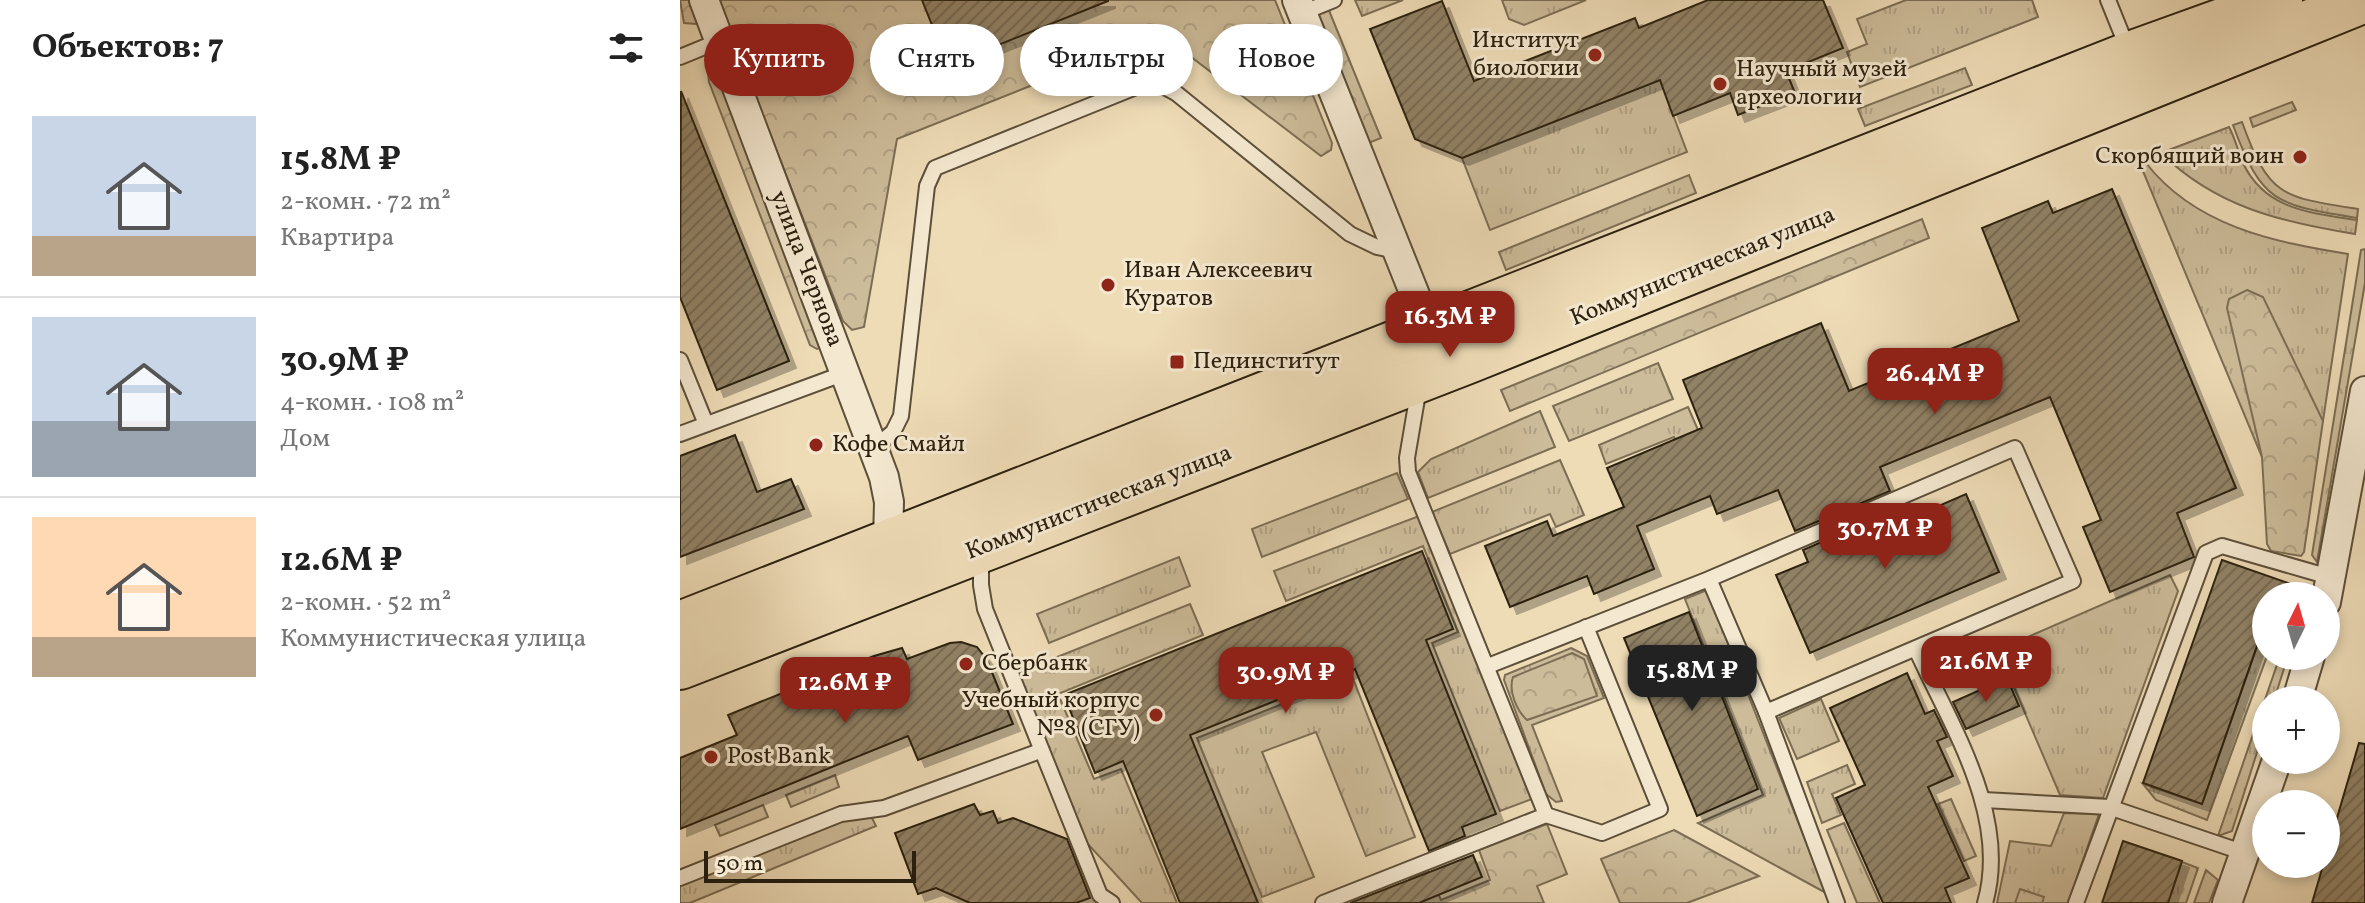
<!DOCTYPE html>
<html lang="ru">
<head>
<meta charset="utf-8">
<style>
  :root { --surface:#fff; --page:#f6f6f6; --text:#222; --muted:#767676; --line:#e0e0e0; --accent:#8f2418 }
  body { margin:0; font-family:Vollkorn,serif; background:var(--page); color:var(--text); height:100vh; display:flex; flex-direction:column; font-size:30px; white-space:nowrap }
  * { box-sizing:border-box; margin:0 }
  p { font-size:26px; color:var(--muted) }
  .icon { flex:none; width:44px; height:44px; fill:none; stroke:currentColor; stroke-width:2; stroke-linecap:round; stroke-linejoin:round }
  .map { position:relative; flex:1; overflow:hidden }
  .drawer { display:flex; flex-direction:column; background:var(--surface); width:680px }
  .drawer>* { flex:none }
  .guide { position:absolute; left:24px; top:24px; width:760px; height:72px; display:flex; gap:16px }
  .needle { width:52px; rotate:5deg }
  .fabs { position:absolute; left:1572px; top:582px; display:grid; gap:16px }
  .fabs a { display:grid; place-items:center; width:88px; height:88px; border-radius:50%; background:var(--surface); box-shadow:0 4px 12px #0003; font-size:40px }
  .scale { position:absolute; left:24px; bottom:20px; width:212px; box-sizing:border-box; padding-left:8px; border:4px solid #2c200f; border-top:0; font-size:22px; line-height:28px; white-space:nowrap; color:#2c200f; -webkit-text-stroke:6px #f4e8d0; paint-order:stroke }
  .price { position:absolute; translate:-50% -68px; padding:0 18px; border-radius:16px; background:var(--accent); color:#fff; font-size:26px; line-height:52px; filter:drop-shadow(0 2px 4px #0008) }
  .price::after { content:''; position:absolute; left:50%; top:48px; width:24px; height:18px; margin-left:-12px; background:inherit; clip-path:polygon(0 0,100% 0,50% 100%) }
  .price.active { background:#222; color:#fff }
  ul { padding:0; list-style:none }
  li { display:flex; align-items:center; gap:24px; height:200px; padding:0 32px }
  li+li { border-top:2px solid var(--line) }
  li span { display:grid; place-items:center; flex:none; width:224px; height:160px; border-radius:0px; color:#555 }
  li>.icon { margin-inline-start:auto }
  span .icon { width:96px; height:96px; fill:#fffc; stroke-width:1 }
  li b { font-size:34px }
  h2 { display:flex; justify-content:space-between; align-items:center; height:96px; padding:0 32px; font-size:34px }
  .chip { padding:0 28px; border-radius:36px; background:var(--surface); box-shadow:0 4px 12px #0003; font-size:28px; line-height:72px }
  .chip.active { background:var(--accent); color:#fff }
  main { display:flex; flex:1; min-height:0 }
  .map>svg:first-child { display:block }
  .grass { fill:url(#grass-tufts); stroke:#7c6e54; stroke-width:2 }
  .forest { fill:url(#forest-crowns); stroke:#7c6e54; stroke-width:2 }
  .building { fill:url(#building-hatch); stroke:#2c200f; stroke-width:2; filter:url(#shadow) }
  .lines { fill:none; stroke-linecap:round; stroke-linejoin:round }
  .service-casing { stroke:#5c4f39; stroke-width:18 }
  .minor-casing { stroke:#5c4f39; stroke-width:32 }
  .primary-casing { stroke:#2c200f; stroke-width:48 }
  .service { stroke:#f4e8d0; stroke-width:14 }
  .minor { stroke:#f4e8d0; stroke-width:28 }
  .primary { stroke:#eedcb7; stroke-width:44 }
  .poi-dot { fill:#8f2418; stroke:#f4e8d0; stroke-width:3 }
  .labels { text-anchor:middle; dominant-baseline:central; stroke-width:6; stroke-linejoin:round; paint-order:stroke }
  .poi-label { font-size:24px; fill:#2c200f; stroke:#f4e8d0; text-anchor:start }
  .street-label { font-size:24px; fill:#2c200f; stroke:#f4e8d0 }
</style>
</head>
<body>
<main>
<section class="drawer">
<h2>Объектов: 7<svg class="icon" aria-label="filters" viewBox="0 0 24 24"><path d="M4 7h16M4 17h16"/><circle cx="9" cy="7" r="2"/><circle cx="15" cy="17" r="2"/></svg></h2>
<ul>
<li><span style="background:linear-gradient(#c9d6e8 75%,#b9a48a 0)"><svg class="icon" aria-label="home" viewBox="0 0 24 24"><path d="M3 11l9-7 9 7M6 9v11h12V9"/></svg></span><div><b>15.8M ₽</b><p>2-комн. · 72 m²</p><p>Квартира</p></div></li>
<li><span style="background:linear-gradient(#c9d6e8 65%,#9aa5b1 0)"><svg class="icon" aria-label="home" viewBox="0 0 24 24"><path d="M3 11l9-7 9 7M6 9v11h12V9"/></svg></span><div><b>30.9M ₽</b><p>4-комн. · 108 m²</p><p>Дом</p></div></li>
<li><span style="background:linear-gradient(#ffd9b3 75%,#b9a48a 0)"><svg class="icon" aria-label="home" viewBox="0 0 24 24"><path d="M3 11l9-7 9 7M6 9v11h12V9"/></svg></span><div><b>12.6M ₽</b><p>2-комн. · 52 m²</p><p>Коммунистическая улица</p></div></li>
</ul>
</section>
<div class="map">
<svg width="1685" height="903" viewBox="0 0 1685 903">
  <defs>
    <pattern id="grass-tufts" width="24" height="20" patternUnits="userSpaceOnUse" patternTransform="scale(2)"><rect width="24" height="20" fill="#cdbc9a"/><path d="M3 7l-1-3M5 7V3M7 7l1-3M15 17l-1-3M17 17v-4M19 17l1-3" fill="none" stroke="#b0a184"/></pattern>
    <pattern id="forest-crowns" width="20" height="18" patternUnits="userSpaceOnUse" patternTransform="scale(2)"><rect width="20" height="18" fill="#cdbc9a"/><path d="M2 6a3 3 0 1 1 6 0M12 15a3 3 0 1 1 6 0" fill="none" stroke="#b0a184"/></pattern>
    <pattern id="building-hatch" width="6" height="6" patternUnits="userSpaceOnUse" patternTransform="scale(2)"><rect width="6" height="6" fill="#918266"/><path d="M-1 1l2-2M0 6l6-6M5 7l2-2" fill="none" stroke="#776a52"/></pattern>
    <filter id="shadow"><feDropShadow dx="7" dy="7" stdDeviation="0" flood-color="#0004"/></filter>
  </defs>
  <rect width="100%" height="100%" fill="#eedcb7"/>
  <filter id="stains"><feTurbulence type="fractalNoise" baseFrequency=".0025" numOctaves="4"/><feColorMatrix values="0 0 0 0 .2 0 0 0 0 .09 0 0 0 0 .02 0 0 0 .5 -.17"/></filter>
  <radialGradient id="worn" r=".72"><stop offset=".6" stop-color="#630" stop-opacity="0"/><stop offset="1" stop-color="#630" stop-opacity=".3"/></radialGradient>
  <g class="grass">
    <path d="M675 0H723L682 16Z"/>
    <path d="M822 0H906L844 25 829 19Z"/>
    <path d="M1226 0H1352L1358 17 1180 87 1167 52 1187 44 1177 19Z"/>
    <path d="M1285 68 1292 85 1185 126 1178 109Z"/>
    <path d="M980 80 1007 152 810 230 782 158Z"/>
    <path d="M1612 102 1616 110 1573 127 1570 118Z"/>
    <path d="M1562 122C1589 197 1602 197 1678 209L1677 218C1597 205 1582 204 1553 125Z"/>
    <path d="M1549 127C1555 138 1558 151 1563 163 1585 210 1631 213 1677 220L1675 234C1601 222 1536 207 1481 153Z"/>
    <path d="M1466 163C1515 226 1593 242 1668 254L1643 421 1582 457 1460 164Z"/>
    <path d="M1009 175 1016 193 826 270 819 252Z"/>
    <path d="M1685 249V283L1637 562 1632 555 1681 250Z"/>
    <path d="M978 363 993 399 889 441 873 406Z"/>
    <path d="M1008 407 1022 439 1000 448 994 437 926 464 919 445Z"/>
    <path d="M860 411 875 447 748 498 738 472 751 459Z"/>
    <path d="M880 460 904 515 876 527 870 514 770 554 752 512Z"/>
    <path d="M717 473 728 499 582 557 572 529Z"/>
    <path d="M739 516 852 799 820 811 752 643 778 632 743 546 606 601 594 571Z"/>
    <path d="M499 557 510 586 369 643 357 614Z"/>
    <path d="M1490 575 1498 591 1423 798 1380 795 1318 650Z"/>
    <path d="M1027 590 1146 893 1018 823 1083 795 1005 599Z"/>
    <path d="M510 604 523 635 378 694 414 779 441 769 497 903H462L406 842 337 673Z"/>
    <path d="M1586 621 1587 656 1527 820 1476 800 1463 784 1522 804Z"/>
    <path d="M891 648 907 656 924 698 852 725 882 801 876 802 866 794 824 680 825 675Z"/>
    <path d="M1600 656H1608L1594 700H1586V724L1552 831 1538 836Z"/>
    <path d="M672 676 735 837 686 856 636 732 582 752 634 877 582 897 517 738Z"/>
    <path d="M1141 699 1159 741 1117 759 1099 718Z"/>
    <path d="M1167 765 1175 784 1152 794 1161 815 1142 823 1127 782Z"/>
    <path d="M155 775 159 787 111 807 106 795Z"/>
    <path d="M1271 799 1296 856 1284 861 1258 804Z"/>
    <path d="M83 805 88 817 40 836 35 825Z"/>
    <path d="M1384 813 1419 814 1388 903H1317L1330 841 1371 846Z"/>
    <path d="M191 816 196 826 10 903H0V884L166 818Z"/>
    <path d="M1164 823 1200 903H1177L1147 830Z"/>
    <path d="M1502 862 1518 868 1506 903H1488Z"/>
    <path d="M1526 870 1538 880 1529 903H1514Z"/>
  </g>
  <g class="forest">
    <path d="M0 0H13L18 19 16 24 4 23Z"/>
    <path d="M38 0H595L652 143 651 150 641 156 481 34 217 139 184 327 172 330 163 321Z"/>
    <path d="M648 8 701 138 686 144 632 15Z"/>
    <path d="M33 70H37L142 347 137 349 130 345 29 82 28 73Z"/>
    <path d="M1242 219 1249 238 830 411 821 390Z"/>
    <path d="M1567 290 1583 297 1643 421 1624 552 1621 556 1591 551 1587 544 1582 457 1547 308 1549 299Z"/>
    <path d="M892 653 904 659 917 696 847 720C837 711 828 691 833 677Z"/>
    <path d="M867 824 887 874 857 886 864 903H740L730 878 748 872 761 900 810 880 799 850Z"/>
    <path d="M994 830 1079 876 1007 903H940L921 859Z"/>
    <path d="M1340 889 1364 897 1362 903H1335Z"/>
  </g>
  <g class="building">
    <path d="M242 0H428V1L268 65Z"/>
    <path d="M1028 0H1143L1163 48 1106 71 1115 93 1058 115 1050 93 993 116 980 80 782 158 735 139 690 29 762 1 794 81 955 18 959 28Z"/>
    <path d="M1 91 109 361 37 390 0 297Z"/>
    <path d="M1432 189 1556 488 1497 513 1514 557 1430 592 1403 527 1421 520 1370 397 1200 467 1210 491 1115 531 1098 490 1037 514 1030 496 957 526 974 569 914 594 907 576 830 607 805 546 867 521 873 536 944 507 927 468 1022 428 1003 380 1141 323 1169 391 1339 321 1302 228 1368 201 1373 213Z"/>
    <path d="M55 435 77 492 111 479 124 509 0 557V456Z"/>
    <path d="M1286 494 1319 572 1130 653 1096 575 1128 562 1123 550 1217 509 1222 522Z"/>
    <path d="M742 551 773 629 746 640 816 814 782 827 785 836 749 851 675 669 510 735 578 903H500L443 761 415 773 384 695Z"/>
    <path d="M1542 560 1631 591 1630 596H1586V620L1522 804 1463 783Z"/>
    <path d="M1009 612 1078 789 1017 816 944 638Z"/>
    <path d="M281 642 297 647 307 660 333 724 238 760 228 736 0 829V758L57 735 48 715 194 656 222 648 227 659 270 643Z"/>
    <path d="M1227 673 1245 714 1254 710 1267 737 1257 741 1273 776 1248 787 1289 878 1265 888 1271 903H1203L1156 798 1185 785 1150 708Z"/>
    <path d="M1327 678 1339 706 1286 729 1273 702Z"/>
    <path d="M1679 743 1685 744V903H1632Z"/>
    <path d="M294 804 300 815 313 811 318 823 333 818 387 839 410 898 396 903H290L256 888 238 894 215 833Z"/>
    <path d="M1443 841 1502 861 1488 903H1422Z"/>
    <path d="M793 855 802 877 739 903H670Z"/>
  </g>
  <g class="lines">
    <g class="service-casing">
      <g id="service">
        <path d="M1428 0 1449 52"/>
        <path d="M622 13 654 0"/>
        <path d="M0 57 39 41"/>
        <path d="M0 360 26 424"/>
        <path d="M0 434 165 373"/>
        <path d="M194 448 213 432 221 416 247 186 255 168 461 85 479 84 496 93 670 234 697 247 717 251"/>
        <path d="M301 557V585L305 609 420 895 432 903"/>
        <path d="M1236 649C1271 726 1330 816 1305 903"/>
        <path d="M808 666 1029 579 1335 448 1393 581 1086 712 1029 579"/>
        <path d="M1086 712 1157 903"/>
        <path d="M1304 800 1429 807 1565 853"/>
        <path d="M866 815 922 833 980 809 906 627"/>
        <path d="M0 878 161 814 204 808 360 751"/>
        <path d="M643 903 866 815 728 472 727 458 739 387"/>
        <path d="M1396 903 1526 553 1542 546 1653 578"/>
      </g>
    </g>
    <g class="minor-casing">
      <g id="minor">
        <path d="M24 0 204 477 209 502 208 541"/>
        <path d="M617 0 749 330 746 346"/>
        <path d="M1646 602 1685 391"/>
        <path d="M1617 700 1630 656"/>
        <path d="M1547 903 1597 760"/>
      </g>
    </g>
    <g class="primary-casing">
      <g id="primary">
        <path d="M0 624 1450 54 1600 0"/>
        <path d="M0 667 791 360 1685 0"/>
      </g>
    </g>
    <use href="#service" class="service"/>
    <use href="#minor" class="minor"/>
    <use href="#primary" class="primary"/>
  </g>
  <g class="poi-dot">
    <circle cx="915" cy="55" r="8"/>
    <circle cx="1040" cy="84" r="8"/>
    <circle cx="1620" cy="157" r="8"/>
    <circle cx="428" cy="285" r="8"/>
    <rect x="489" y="354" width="16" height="16" rx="4"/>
    <circle cx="136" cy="445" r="8"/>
    <circle cx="286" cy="664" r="8"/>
    <circle cx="476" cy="715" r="8"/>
    <circle cx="31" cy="757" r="8"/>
  </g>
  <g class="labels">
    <g class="poi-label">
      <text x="899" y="41" text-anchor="end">Институт<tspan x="899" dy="28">биологии</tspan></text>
      <text x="1056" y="70">Научный музей<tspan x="1056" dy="28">археологии</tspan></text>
      <text x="1604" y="157" text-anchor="end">Скорбящий воин</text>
      <text x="444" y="271">Иван Алексеевич<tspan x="444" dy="28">Куратов</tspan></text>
      <text x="513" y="362">Пединститут</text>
      <text x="152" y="445">Кофе Смайл</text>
      <text x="302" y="664">Сбербанк</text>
      <text x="460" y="701" text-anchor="end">Учебный корпус<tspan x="460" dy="28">№8 (СГУ)</tspan></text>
      <text x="47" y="757">Post Bank</text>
    </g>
    <g class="street-label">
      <text transform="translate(1023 267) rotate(-22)">Коммунистическая улица</text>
      <text transform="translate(126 269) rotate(69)">улица Чернова</text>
      <text transform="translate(419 503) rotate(-21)">Коммунистическая улица</text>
    </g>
  </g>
  <rect width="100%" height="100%" filter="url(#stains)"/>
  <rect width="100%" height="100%" fill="url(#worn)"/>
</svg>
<div class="fabs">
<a><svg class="needle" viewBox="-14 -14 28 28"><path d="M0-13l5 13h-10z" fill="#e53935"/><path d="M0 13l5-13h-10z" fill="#767676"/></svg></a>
<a>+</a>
<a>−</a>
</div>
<div class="scale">50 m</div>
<b class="price" style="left:770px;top:359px">16.3M ₽</b>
<b class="price" style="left:1255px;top:416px">26.4M ₽</b>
<b class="price" style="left:1205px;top:571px">30.7M ₽</b>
<b class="price" style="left:1306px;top:704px">21.6M ₽</b>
<b class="price active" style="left:1012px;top:713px">15.8M ₽</b>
<b class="price" style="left:606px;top:715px">30.9M ₽</b>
<b class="price" style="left:165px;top:725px">12.6M ₽</b>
<div class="guide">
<a class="chip active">Купить</a>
<a class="chip">Снять</a>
<a class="chip">Фильтры</a>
<a class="chip">Новое</a>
</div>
</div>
</main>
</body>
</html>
